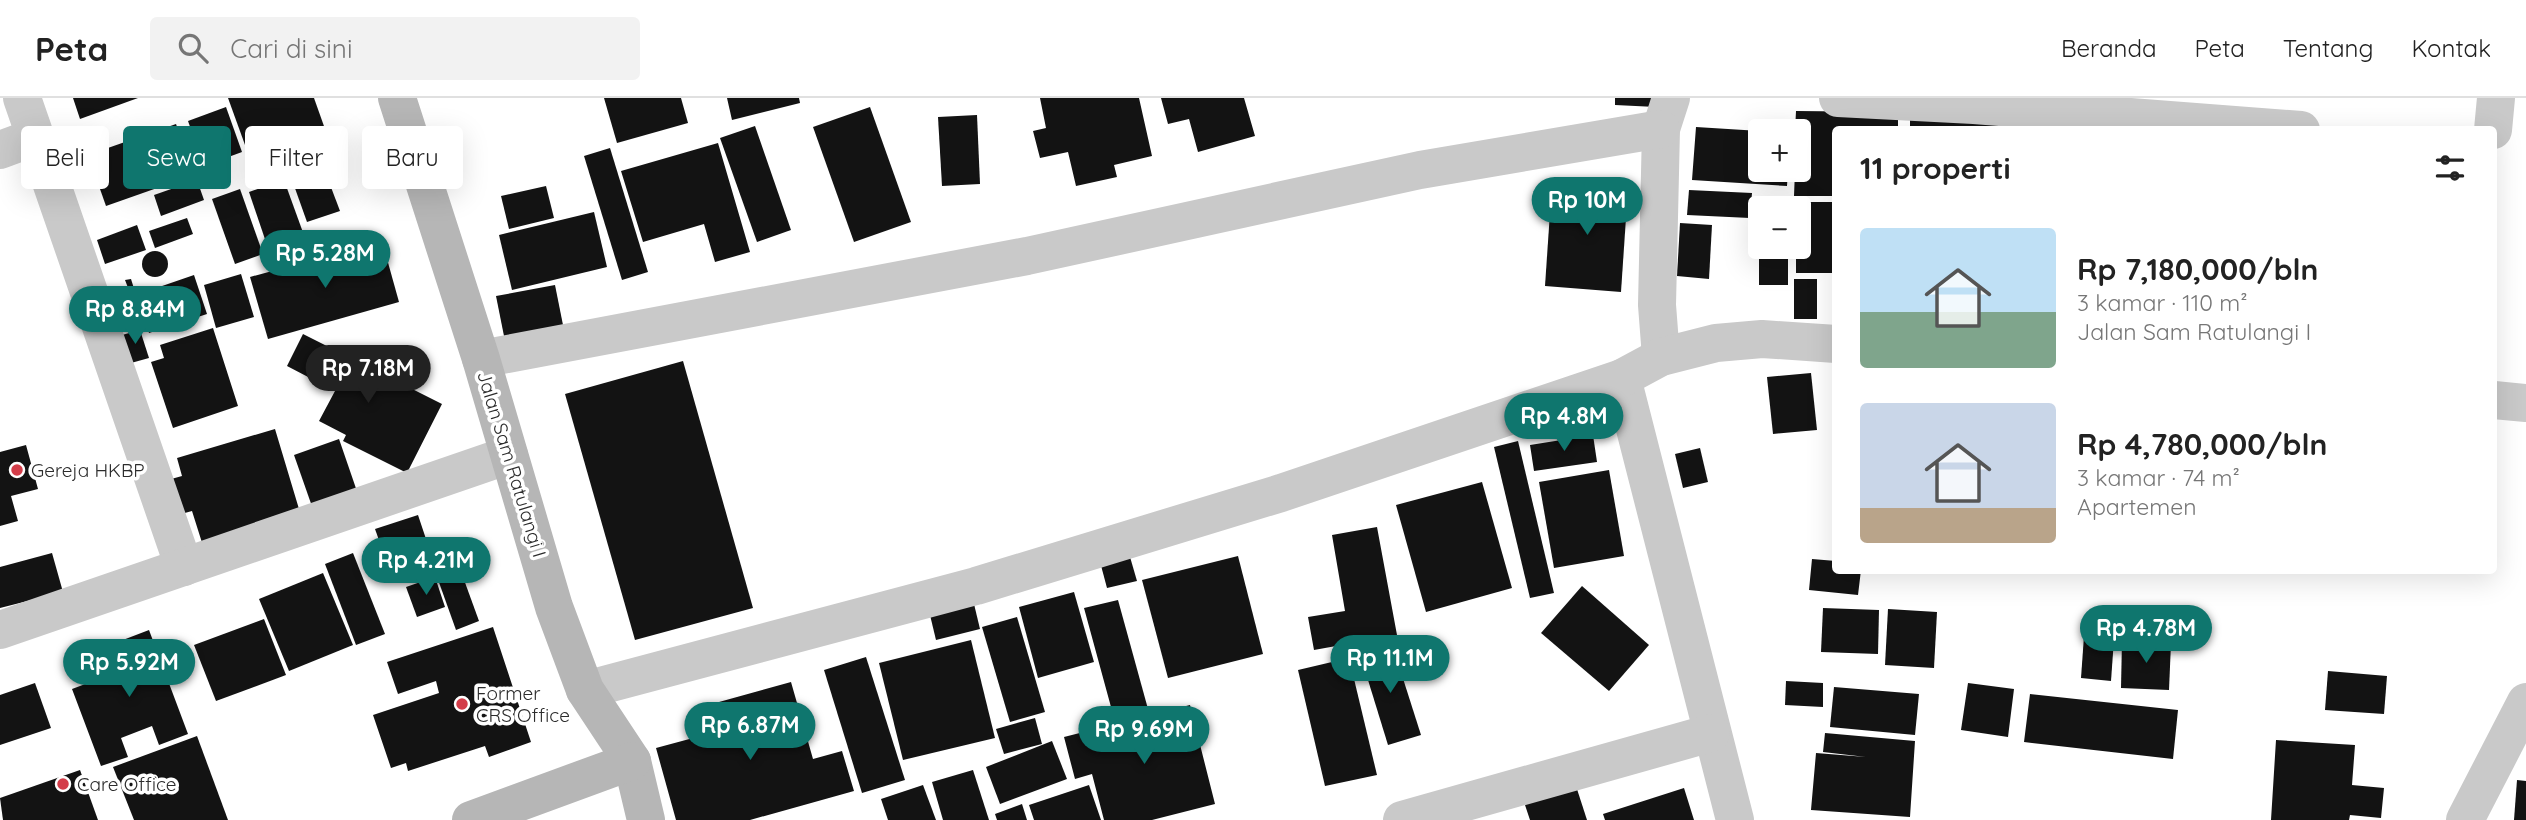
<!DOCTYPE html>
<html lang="id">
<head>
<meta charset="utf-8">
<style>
  :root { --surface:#fff; --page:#f2f2f2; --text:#222; --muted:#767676; --line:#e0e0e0; --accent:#0f766e }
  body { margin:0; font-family:Quicksand,sans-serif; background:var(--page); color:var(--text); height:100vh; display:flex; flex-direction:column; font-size:26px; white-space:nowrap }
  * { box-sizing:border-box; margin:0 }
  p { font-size:23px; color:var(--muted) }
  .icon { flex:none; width:38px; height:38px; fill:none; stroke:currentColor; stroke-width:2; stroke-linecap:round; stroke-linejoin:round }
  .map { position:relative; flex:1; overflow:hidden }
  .sheet { position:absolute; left:1832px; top:28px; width:665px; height:448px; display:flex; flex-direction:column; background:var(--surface); border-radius:7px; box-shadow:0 7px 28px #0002 }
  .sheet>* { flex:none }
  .banner { position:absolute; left:21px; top:28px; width:665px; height:63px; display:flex; gap:14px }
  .buttons { position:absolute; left:1748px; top:21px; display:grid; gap:14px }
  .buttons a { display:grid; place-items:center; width:63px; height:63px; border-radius:7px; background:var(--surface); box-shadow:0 7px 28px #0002; font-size:35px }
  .price { position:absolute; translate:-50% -60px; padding:0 16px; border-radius:24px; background:var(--accent); color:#fff; font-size:23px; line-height:46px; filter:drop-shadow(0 2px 4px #0008) }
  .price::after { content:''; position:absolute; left:50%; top:42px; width:21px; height:16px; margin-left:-10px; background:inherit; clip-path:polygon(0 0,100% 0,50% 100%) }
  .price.current { background:#222; color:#fff }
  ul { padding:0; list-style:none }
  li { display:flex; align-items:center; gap:21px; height:175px; padding:0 28px }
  li span { display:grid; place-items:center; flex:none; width:196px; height:140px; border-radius:7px; color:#555 }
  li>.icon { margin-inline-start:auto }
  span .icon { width:84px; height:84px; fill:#fffc; stroke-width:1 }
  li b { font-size:30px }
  h2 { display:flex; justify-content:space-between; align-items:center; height:84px; padding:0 28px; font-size:30px }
  .pill { padding:0 24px; border-radius:7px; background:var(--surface); box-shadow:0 7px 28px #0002; font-size:24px; line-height:63px }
  .pill.current { background:var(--accent); color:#fff }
  header { display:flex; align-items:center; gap:42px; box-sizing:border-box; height:98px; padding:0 35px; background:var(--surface); border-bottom:2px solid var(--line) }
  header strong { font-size:33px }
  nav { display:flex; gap:38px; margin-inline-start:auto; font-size:24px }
  .search { width:490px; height:63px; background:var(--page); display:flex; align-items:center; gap:18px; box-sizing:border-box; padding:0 24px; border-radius:7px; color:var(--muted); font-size:26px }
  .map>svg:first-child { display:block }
  .building { fill:#131313 }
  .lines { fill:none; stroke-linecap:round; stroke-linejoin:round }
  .minor { stroke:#c9c9c9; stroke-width:38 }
  .secondary { stroke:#b6b6b6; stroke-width:38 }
  .poi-dot { fill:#d33d49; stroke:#fff; stroke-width:2.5 }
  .labels { text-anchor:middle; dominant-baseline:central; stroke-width:7; stroke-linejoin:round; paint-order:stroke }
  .street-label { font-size:19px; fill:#2c2c2c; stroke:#fff }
  .poi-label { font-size:19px; fill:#2c2c2c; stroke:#fff; text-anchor:start }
</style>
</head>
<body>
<header>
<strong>Peta</strong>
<div class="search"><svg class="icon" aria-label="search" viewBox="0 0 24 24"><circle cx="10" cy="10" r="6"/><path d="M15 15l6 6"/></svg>Cari di sini</div>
<nav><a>Beranda</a><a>Peta</a><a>Tentang</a><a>Kontak</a></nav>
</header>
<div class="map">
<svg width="2526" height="722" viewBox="0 0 2526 722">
  <rect width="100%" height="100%" fill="#fff"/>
  <g class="building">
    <path d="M73 0H138L80 21Z"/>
    <path d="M228 0H314L325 31 249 58Z"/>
    <path d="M604 0H681L688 25 617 45Z"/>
    <path d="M727 0H799L800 5 732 22Z"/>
    <path d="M1040 0H1139L1152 58 1114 67 1117 79 1076 88 1068 54 1040 60 1033 33 1046 30Z"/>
    <path d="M1161 0H1244L1255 38 1198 54 1189 21 1168 26Z"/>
    <path d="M1615 0H1656V9L1615 7Z"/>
    <path d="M226 9 242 54 204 68 188 23Z"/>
    <path d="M870 9 911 124 854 144 813 29Z"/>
    <path d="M1796 13 1898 14V32H1836V98H1794L1795 72H1799V33H1795Z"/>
    <path d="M977 17 980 86 942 88 938 19Z"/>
    <path d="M1910 17 2004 21 2003 32H1910Z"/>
    <path d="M176 26 194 77 106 108 88 57Z"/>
    <path d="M755 28 791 132 757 144 720 40Z"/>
    <path d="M1696 29 1760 33V72H1788L1787 88 1692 82Z"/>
    <path d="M718 45 750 154 715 164 704 126 643 144 621 73Z"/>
    <path d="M610 50 648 174 622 182 584 58Z"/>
    <path d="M323 68 340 113 307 124 291 79Z"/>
    <path d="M197 82 204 102 161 118 154 97Z"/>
    <path d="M284 82 305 140 269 153 249 94Z"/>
    <path d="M1552 85 1628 90 1621 194 1545 188Z"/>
    <path d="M546 88 554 120 509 131 501 98Z"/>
    <path d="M240 91 263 156 235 166 212 101Z"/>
    <path d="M1689 92 1752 95 1750 120 1687 117Z"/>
    <rect x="1760" y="100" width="28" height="10"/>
    <path d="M1796 104H1836V175H1796V149H1799V110H1796Z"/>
    <path d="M594 114 607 169 512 192 499 137Z"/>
    <path d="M187 120 193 136 155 150 149 133Z"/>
    <path d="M1680 125 1712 127 1709 181 1677 178Z"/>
    <path d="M137 127 146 152 105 166 97 142Z"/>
    <path d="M382 143 399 204 268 241 250 179Z"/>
    <rect x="1759" y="149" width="29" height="38"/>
    <circle cx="155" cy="166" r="13"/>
    <path d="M241 176 254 219 216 230 204 187Z"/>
    <path d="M194 177 207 216 149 235 141 211 137 213 125 182 131 181 136 197Z"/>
    <rect x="1794" y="181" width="23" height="40"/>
    <path d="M555 187 564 232 505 243 496 198Z"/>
    <path d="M213 230 238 308 173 330 151 264 164 260 160 247Z"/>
    <path d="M140 232 149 260 131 265 122 237Z"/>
    <path d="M303 236 442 306 407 375 343 343 346 337 319 323 335 293 287 268Z"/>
    <path d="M683 263 753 510 635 542 565 296Z"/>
    <path d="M1811 275 1817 332 1773 336 1767 279Z"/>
    <path d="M275 331 302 421 204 451 192 413 174 418 164 383 182 378 177 360Z"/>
    <path d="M1593 337 1597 364 1534 373 1530 347Z"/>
    <path d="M339 341 360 402 315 417 294 357Z"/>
    <path d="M1518 343 1554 495 1530 500 1494 349Z"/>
    <path d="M26 347 38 391 11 398 18 423 0 428V354Z"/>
    <path d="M1700 350 1708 384 1683 390 1675 356Z"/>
    <path d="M1609 372 1624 458 1554 470 1539 384Z"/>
    <path d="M1482 384 1512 490 1426 514 1396 407Z"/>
    <path d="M418 417 427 444 385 459 375 431Z"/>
    <path d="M1377 429 1397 537 1314 552 1308 519 1345 513 1332 437Z"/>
    <path d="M1128 452 1137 483 1107 490 1099 460Z"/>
    <path d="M52 455 63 494 0 510V469Z"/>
    <path d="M353 455 385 536 356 547 325 466Z"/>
    <path d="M1238 458 1263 556 1168 580 1142 482Z"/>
    <path d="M1812 461 1836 463V472H1861L1858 497 1809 492Z"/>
    <path d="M459 468 479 523 456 532 436 476Z"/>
    <path d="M323 475 353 547 289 573 259 501Z"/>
    <path d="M435 479 445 509 417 519 406 489Z"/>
    <path d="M1582 488 1649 547 1609 593 1541 535Z"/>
    <path d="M1074 494 1094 564 1038 580 1019 509Z"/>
    <path d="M1118 502 1148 611 1114 620 1084 510Z"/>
    <path d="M974 506 980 531 936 542 930 517Z"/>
    <path d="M1823 510 1879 512 1878 556 1821 554Z"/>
    <path d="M1888 511 1937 514 1934 570 1885 567Z"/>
    <path d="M1017 519 1045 614 1010 624 982 529Z"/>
    <path d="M264 521 286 577 216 603 194 547Z"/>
    <path d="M493 529 531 644 489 659 485 648 408 673 406 665 391 670 373 617 439 595 436 583 398 596 387 564Z"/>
    <path d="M149 532 188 636 159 647 152 628 121 640 128 659 101 668 72 591 112 576 102 550Z"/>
    <path d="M2084 538 2114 541 2111 583 2081 580Z"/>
    <path d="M971 542 995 640 903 662 879 565Z"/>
    <path d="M2122 542 2171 545 2169 592 2121 590Z"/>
    <path d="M1392 546 1421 637 1388 647 1360 556Z"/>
    <path d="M866 559 905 682 862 695 824 572Z"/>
    <path d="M1349 560 1377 677 1325 688 1298 572Z"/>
    <path d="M2328 573 2387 578 2384 616 2325 612Z"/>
    <path d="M1786 583 1823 585V609L1785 607Z"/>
    <path d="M791 584 813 661 842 653 854 693 750 722H676L656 650 708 636 701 609Z"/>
    <path d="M35 585 51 630 0 647V597Z"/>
    <path d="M1968 585 2014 591 2008 639 1961 632Z"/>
    <path d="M1834 589 1919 596 1915 637 1830 629Z"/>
    <path d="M2030 596 2178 612 2173 661 2024 644Z"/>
    <path d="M1190 607 1215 706 1152 722H1104L1092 676 1075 681 1064 639Z"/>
    <path d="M1035 620 1042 646 1004 656 996 631Z"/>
    <path d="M1825 635 1915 643 1910 719 1811 712 1816 655 1866 659 1823 654Z"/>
    <path d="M197 638 228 722H134L113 669Z"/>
    <path d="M2276 642 2355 647 2352 687 2384 690 2381 720 2350 717 2349 722H2271Z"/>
    <path d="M1052 643 1067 681 1000 706 986 669Z"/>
    <path d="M80 672 98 722H3L0 700Z"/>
    <path d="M973 672 989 722H943L932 684Z"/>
    <path d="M2517 682 2526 683V722H2514Z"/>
    <path d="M923 687 936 722H888L881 701Z"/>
    <path d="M1089 687 1101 722H1034L1029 707Z"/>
    <path d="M1576 688 1587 722H1530L1524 704Z"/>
    <path d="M1684 690 1694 722H1605L1603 716Z"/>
    <path d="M1022 706 1027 722H997L995 716Z"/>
  </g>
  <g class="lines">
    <g class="minor">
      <path d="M22 0 184 469"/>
      <path d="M1838 0 1974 7 2301 32"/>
      <path d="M2493 32 2496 0"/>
      <path d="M0 52 35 39"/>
      <path d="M1661 259 1657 207 1661 31 1671 0"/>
      <path d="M481 261 1027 158 1420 72 1661 31"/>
      <path d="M1622 280 1735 722"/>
      <path d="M2494 302 2526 305"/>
      <path d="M0 532 509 357"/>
      <path d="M585 592 976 488 1281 395 1622 280 1661 259 1716 245 1762 241 1836 246"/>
      <path d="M1402 722 1711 635"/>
      <path d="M2465 722 2526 604"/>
    </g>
    <g class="secondary">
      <path d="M397 0 481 261 554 509 585 592 632 663 646 722"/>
      <path d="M471 722 632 663"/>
    </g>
  </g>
  <g class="poi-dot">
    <circle cx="17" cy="372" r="7"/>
    <circle cx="462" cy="606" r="7"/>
    <circle cx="63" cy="686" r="7"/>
  </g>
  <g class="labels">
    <g class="street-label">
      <text transform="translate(512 366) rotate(73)">Jalan Sam Ratulangi I</text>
    </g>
    <g class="poi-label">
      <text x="31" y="372">Gereja HKBP</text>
      <text x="476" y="595">Former<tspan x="476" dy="22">CRS Office</tspan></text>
      <text x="77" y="686">Care Office</text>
    </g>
  </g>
</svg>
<div class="buttons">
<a>+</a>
<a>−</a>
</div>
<b class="price" style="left:1587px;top:139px">Rp 10M</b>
<b class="price" style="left:325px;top:192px">Rp 5.28M</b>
<b class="price" style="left:135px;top:248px">Rp 8.84M</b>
<b class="price current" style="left:368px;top:307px">Rp 7.18M</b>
<b class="price" style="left:1564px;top:355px">Rp 4.8M</b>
<b class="price" style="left:426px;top:499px">Rp 4.21M</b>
<b class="price" style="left:2146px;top:567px">Rp 4.78M</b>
<b class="price" style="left:1390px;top:597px">Rp 11.1M</b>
<b class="price" style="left:129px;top:601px">Rp 5.92M</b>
<b class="price" style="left:750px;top:664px">Rp 6.87M</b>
<b class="price" style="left:1144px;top:668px">Rp 9.69M</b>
<div class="banner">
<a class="pill">Beli</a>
<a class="pill current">Sewa</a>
<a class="pill">Filter</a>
<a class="pill">Baru</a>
</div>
<section class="sheet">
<h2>11 properti<svg class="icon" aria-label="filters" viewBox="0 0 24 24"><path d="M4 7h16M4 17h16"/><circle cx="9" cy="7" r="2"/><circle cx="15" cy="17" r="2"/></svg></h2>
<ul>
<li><span style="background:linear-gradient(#bfe0f5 60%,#7fa58c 0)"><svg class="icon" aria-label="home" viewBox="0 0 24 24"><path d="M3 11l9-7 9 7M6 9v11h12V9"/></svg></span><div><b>Rp 7,180,000/bln</b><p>3 kamar · 110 m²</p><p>Jalan Sam Ratulangi I</p></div></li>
<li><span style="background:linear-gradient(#c9d6e8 75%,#b9a48a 0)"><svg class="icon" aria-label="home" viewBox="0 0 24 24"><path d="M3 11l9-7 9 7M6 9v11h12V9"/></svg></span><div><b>Rp 4,780,000/bln</b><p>3 kamar · 74 m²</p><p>Apartemen</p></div></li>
</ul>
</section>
</div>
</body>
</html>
